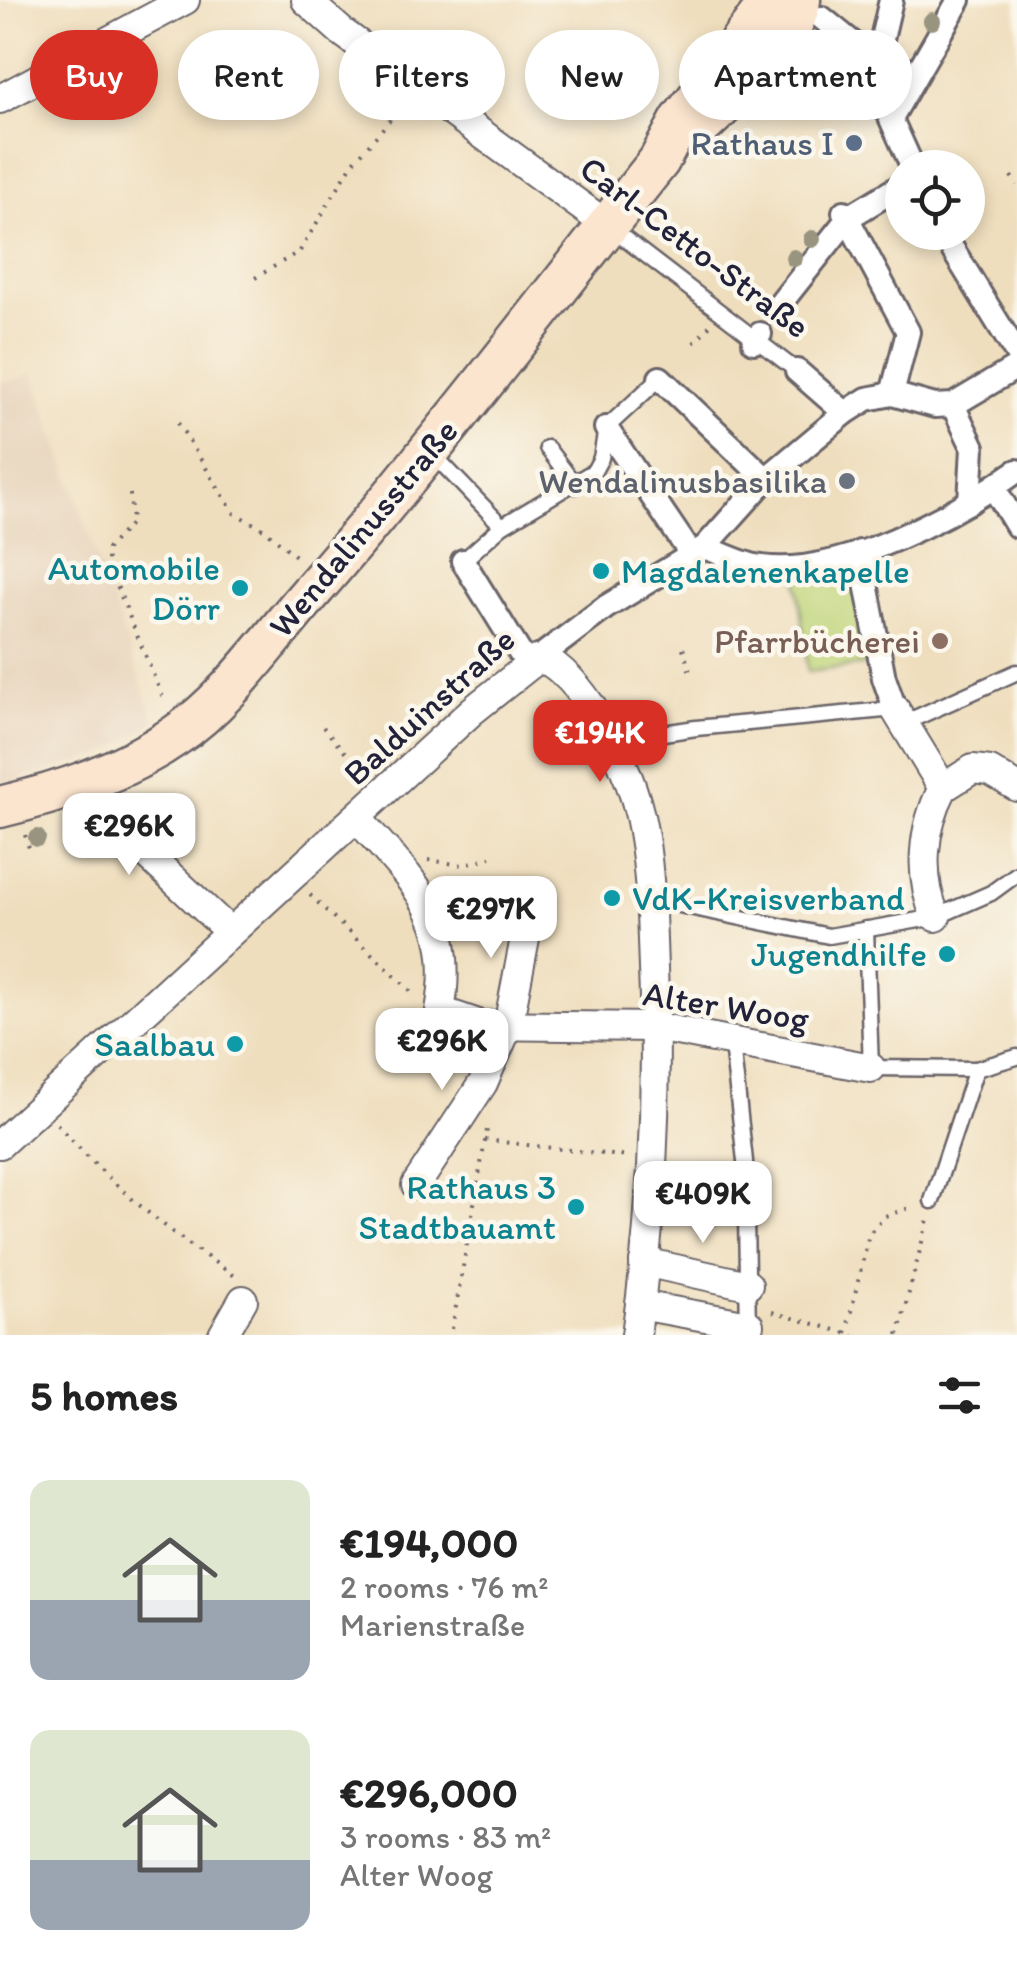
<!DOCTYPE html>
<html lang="en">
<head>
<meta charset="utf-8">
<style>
  :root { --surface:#fff; --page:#f6f6f6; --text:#222; --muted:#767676; --accent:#d93025 }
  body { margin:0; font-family:Itim,sans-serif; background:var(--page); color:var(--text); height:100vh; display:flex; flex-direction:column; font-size:38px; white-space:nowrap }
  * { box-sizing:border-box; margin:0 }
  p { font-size:32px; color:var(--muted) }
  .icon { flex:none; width:55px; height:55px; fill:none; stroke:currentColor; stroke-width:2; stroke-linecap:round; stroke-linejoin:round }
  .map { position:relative; height:1335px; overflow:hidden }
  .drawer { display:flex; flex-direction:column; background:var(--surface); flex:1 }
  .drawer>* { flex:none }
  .guide { position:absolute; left:30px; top:30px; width:958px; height:90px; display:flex; gap:20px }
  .controls { position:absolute; left:885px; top:150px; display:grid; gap:20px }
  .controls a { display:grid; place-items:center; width:100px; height:100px; border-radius:50%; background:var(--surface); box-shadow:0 5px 15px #0003; font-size:50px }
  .price { position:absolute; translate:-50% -85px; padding:0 22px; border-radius:20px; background:#fff; color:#222; font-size:32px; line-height:65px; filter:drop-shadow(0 2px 5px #0008) }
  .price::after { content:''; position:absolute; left:50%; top:60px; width:30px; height:22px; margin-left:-15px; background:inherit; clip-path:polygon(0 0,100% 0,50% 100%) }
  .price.selected { background:var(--accent); color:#fff }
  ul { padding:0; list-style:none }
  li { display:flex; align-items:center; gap:30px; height:250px; padding:0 30px }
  li span { display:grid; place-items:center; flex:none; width:280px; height:200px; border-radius:20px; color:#555 }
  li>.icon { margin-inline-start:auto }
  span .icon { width:120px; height:120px; fill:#fffc; stroke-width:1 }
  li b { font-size:42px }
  h2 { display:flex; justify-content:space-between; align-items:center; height:120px; padding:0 30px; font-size:42px }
  .pill { padding:0 35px; border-radius:45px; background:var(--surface); box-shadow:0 5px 15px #0003; font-size:35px; line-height:90px }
  .pill.selected { background:var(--accent); color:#fff }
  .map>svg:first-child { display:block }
  .built { fill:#e5d0b6 }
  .green { fill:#bfd478; stroke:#707b5a; stroke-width:2.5 }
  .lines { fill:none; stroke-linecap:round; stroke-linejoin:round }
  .service-casing { stroke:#6a6468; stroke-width:19 }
  .pedestrian-casing { stroke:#6a6468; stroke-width:28 }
  .minor-casing { stroke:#6a6468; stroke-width:32 }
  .secondary-casing { stroke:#6a6468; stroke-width:45 }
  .path { stroke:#6a6468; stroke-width:4; stroke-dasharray:2.5 8; stroke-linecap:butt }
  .service { stroke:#fff; stroke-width:14 }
  .pedestrian { stroke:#fff; stroke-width:22 }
  .minor { stroke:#fff; stroke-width:28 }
  .secondary { stroke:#fce5cf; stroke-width:40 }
  .tree { fill:#98947f }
  .service-dot { fill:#5c6f8a; stroke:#fbf7ec; stroke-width:4 }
  .worship-dot { fill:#6b7280; stroke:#fbf7ec; stroke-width:4 }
  .culture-dot { fill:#0f9aa8; stroke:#fbf7ec; stroke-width:4 }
  .education-dot { fill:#8d6e63; stroke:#fbf7ec; stroke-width:4 }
  .labels { text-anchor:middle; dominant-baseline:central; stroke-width:9; stroke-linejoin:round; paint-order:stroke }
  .service-label { font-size:35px; fill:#4e5e75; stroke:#fbf7ec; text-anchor:end }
  .street-label { font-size:35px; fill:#22223b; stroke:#fbf7ec }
  .worship-label { font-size:35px; fill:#5b616d; stroke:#fbf7ec; text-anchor:end }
  .culture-label { font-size:35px; fill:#0d838f; stroke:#fbf7ec; text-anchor:end }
  .education-label { font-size:35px; fill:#785e54; stroke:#fbf7ec; text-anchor:end }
</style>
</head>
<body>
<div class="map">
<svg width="1017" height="1335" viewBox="0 0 1017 1335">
  <rect width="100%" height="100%" fill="#fbf7ec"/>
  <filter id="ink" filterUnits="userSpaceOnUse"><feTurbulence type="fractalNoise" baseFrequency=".01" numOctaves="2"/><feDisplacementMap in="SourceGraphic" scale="20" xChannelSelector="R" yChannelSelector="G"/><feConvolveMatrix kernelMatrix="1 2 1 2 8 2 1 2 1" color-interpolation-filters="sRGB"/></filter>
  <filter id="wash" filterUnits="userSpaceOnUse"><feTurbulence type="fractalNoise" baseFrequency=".0048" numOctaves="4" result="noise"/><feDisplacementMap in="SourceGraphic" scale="40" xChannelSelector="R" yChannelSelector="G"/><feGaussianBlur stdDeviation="2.25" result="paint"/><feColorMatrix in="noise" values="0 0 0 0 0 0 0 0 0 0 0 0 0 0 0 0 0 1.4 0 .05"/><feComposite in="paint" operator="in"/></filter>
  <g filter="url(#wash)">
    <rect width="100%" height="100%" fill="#efdebd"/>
    <path class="built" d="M33 374 155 723 104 754 0 785V384Z"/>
    <path class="green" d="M851 575 856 579 872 664 808 672 797 578Z"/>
  </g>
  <g filter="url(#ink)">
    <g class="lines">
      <g class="service-casing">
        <g id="service">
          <path d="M612 229 797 371"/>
          <path d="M547 448 576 486"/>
          <path d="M430 451 502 526"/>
          <path d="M463 561 502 526 594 471 601 458 606 428 660 378"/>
          <path d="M902 724 1017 672"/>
          <path d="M611 741 696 728 895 709"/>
          <path d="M650 899 829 936 936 917 991 893 1017 874"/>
          <path d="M866 929 871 1068 976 1069 1017 1057"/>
          <path d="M732 1044 745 1161 748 1329"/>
          <path d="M932 1201 976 1069"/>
        </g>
      </g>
      <g class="pedestrian-casing">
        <g id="pedestrian">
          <path d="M822 18 859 48 913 168"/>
          <path d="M873 77 891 0"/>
          <path d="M891 118 959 0"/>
          <path d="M844 212 908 332 892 394"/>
          <path d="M942 232 1017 354"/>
          <path d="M780 304 849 217 902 185"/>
          <path d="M754 342 760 334"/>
          <path d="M797 371 845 413"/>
          <path d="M660 378 766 479"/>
          <path d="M953 405 973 447 970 502"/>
          <path d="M606 428 691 554"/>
          <path d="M994 488 1017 526"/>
          <path d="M705 547C723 554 743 565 762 567 839 578 956 514 1017 471"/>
          <path d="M860 552 884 678 895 709"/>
          <path d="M463 561 528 666"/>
          <path d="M536 660 606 607 705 547 766 479 845 413 867 399 892 394 935 406 953 405 1017 367"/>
        </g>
      </g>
      <g class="minor-casing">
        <g id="minor">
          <path d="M306 0 342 32 607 225"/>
          <path d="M0 99 185 0"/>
          <path d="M895 709 943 788"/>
          <path d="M92 781 108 818 230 932"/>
          <path d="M358 819C415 884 457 918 440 1011L481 1025 656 1027 871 1068"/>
          <path d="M936 917C918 877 922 828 943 788L973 769 990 771 1017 787"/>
          <path d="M0 1144 472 711 536 660 548 661C590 687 629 768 640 816 651 866 651 918 653 968 658 1090 653 1214 636 1335"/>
          <path d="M416 1185 483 1083 508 1026 531 907"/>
          <path d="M644 1262 748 1285"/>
          <path d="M640 1305 749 1325"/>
          <path d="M223 1335 243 1300"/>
        </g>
      </g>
      <g class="secondary-casing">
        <g id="secondary">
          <path d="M697 130C727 102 797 41 800 0"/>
          <path d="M0 807C62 792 123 772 175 736 226 702 266 644 306 598 429 457 542 307 659 161L681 120 772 0"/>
        </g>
      </g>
      <g class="path">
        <path d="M1011 176 1017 185"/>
        <path d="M255 278 300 251 352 164 402 106"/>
        <path d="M694 343 710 325"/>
        <path d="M178 423 234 513 265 530 298 558"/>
        <path d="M130 494 132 522 107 549V562L165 703"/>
        <path d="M683 648 691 676"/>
        <path d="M323 727 363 773"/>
        <path d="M25 835 29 848"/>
        <path d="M428 860 462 865 491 857"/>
        <path d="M310 895 415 995"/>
        <path d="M57 1124C117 1190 160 1226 235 1276"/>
        <path d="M485 1140 629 1157"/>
        <path d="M772 1312 853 1335"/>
        <path d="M452 1329 488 1124"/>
        <path d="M846 1333 869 1234 885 1216 913 1207"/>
        <path d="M898 1335 928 1219"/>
      </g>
      <use href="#service" class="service"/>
      <use href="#pedestrian" class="pedestrian"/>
      <use href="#minor" class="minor"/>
      <use href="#secondary" class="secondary"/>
    </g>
    <g class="tree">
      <circle cx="932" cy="21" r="9"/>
      <circle cx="812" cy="239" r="9"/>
      <circle cx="794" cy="258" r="9"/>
      <circle cx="37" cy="838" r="9"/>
    </g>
  </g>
  <circle class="service-dot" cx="854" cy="143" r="10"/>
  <circle class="worship-dot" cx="847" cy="481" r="10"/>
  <g class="culture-dot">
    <circle cx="601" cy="571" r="10"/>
    <circle cx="240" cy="588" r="10"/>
    <circle cx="612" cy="898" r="10"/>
    <circle cx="947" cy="954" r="10"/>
    <circle cx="235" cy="1044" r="10"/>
    <circle cx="576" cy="1207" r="10"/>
  </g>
  <circle class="education-dot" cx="940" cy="641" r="10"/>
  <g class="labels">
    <g class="service-label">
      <text x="834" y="143">Rathaus I</text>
    </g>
    <g class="street-label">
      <text transform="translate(695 247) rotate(37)">Carl-Cetto-Straße</text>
      <text transform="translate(363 528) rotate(-50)">Wendalinusstraße</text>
      <text transform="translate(429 706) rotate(-42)">Balduinstraße</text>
      <text transform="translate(726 1006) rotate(9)">Alter Woog</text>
    </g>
    <g class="worship-label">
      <text x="827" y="481">Wendalinusbasilika</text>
    </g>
    <g class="culture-label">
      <text x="220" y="568">Automobile<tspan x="220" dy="40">Dörr</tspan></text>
      <text x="621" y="571" text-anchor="start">Magdalenenkapelle</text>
      <text x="632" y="898" text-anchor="start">VdK-Kreisverband</text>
      <text x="927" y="954">Jugendhilfe</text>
      <text x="215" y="1044">Saalbau</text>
      <text x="556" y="1187">Rathaus 3<tspan x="556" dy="40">Stadtbauamt</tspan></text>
    </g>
    <g class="education-label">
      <text x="920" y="641">Pfarrbücherei</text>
    </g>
  </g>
</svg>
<div class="controls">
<a><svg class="icon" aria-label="locate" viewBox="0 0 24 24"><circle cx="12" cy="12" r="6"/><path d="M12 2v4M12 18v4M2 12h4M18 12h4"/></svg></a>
</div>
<b class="price selected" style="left:600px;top:785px">€194K</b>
<b class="price" style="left:129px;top:878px">€296K</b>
<b class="price" style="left:491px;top:961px">€297K</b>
<b class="price" style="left:442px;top:1093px">€296K</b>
<b class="price" style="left:703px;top:1246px">€409K</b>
<div class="guide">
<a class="pill selected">Buy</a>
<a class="pill">Rent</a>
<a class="pill">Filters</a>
<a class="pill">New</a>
<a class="pill">Apartment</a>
</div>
</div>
<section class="drawer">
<h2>5 homes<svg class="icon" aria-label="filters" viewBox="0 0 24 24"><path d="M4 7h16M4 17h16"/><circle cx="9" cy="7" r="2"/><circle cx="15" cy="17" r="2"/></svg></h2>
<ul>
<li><span style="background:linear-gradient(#dfe7d0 60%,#9aa5b1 0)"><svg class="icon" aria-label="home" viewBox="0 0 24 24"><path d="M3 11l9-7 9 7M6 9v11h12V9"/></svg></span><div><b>€194,000</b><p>2 rooms · 76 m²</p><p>Marienstraße</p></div></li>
<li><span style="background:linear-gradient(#dfe7d0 65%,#9aa5b1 0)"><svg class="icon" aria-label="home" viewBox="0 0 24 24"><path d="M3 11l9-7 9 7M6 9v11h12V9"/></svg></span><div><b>€296,000</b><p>3 rooms · 83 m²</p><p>Alter Woog</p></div></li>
</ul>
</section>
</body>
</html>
